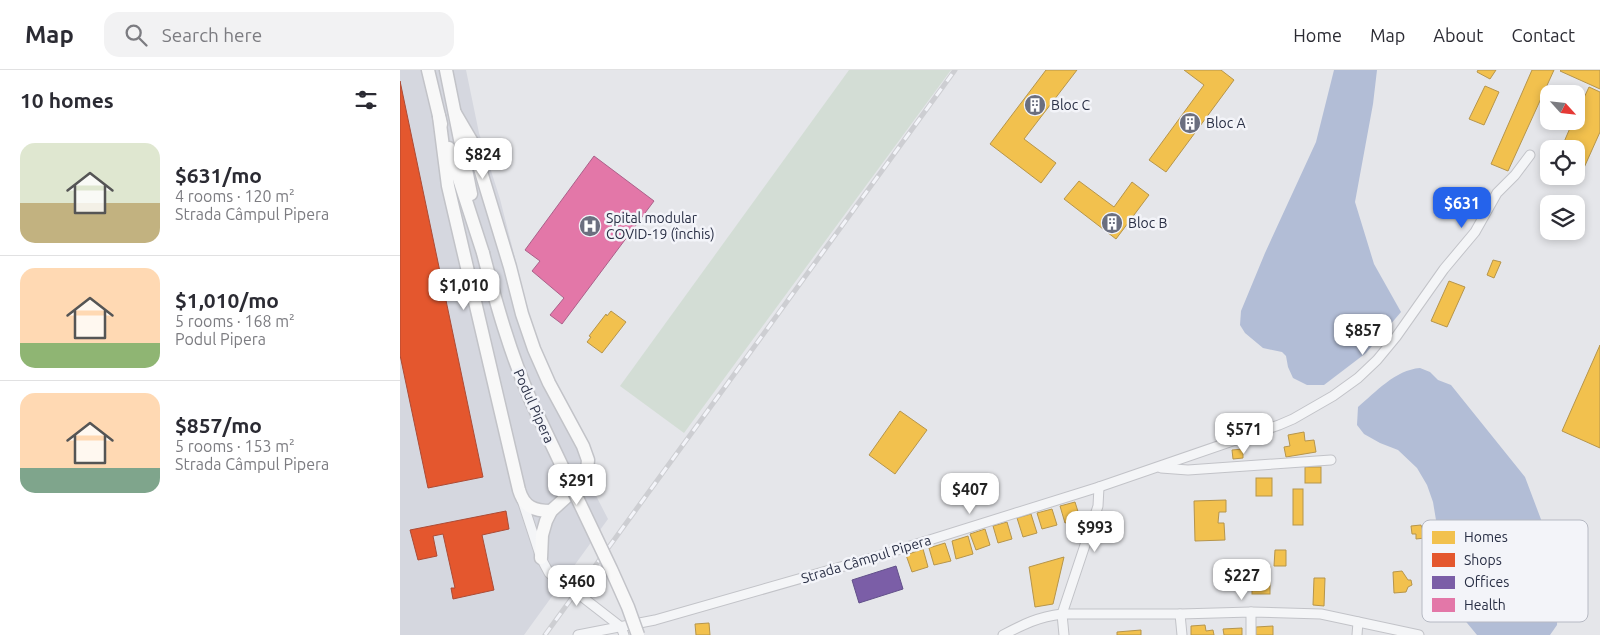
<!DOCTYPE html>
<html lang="en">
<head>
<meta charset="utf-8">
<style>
  :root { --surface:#fff; --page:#f2f2f3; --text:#2b2b33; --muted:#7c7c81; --line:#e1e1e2; --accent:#2563eb }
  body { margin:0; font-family:Ubuntu,sans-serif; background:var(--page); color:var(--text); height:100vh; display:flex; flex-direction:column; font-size:19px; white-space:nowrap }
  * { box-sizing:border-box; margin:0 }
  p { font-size:16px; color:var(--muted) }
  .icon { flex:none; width:28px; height:28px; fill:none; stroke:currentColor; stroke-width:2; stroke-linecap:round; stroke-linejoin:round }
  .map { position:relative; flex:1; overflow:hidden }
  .details { display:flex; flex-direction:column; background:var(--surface); width:400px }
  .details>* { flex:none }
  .needle { width:32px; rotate:117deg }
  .fabs { position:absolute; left:1140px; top:15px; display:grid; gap:10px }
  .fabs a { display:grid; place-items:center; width:45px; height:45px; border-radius:10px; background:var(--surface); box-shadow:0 2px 8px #0003; font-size:25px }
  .price { position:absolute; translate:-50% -42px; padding:0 11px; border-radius:10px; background:#fff; color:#222; font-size:16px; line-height:32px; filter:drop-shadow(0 1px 2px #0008) }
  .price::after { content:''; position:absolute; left:50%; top:30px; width:15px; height:11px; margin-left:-8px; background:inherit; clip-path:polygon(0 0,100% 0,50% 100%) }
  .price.selected { background:var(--accent); color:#fff }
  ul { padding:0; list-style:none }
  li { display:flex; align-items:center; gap:15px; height:125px; padding:0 20px }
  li+li { border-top:1px solid var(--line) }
  li span { display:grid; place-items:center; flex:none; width:140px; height:100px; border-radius:15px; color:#555 }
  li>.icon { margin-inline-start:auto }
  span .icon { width:60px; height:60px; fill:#fffc; stroke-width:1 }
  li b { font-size:21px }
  h2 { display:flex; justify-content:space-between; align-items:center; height:60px; padding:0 20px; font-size:21px }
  header { display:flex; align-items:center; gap:30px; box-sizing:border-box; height:70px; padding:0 25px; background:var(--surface); border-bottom:1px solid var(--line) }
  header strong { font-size:24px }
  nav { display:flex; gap:28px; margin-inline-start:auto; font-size:18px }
  .search { width:350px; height:45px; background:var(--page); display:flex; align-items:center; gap:12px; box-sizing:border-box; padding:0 18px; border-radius:15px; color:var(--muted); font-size:19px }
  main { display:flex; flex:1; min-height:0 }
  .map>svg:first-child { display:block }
  .built { fill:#d5d7df }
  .green { fill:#d3ddd5 }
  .water { fill:#b2bdd6 }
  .homes { fill:#f2c14e; stroke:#b6954b }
  .shops { fill:#e4572e; stroke:#ac4b35 }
  .offices { fill:#7b5ea7; stroke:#62508a }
  .health { fill:#e377a8; stroke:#ab618a }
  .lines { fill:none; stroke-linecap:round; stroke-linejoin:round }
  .minor-casing { stroke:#c2c3c8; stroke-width:11 }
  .secondary-casing { stroke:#c2c3c8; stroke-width:15 }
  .minor { stroke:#f4f5f7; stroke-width:9 }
  .secondary { stroke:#f8f8f8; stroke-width:12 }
  .rail-casing { stroke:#cdced2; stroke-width:5 }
  .rail { stroke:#f3f4f9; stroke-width:3; stroke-dasharray:9; stroke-linecap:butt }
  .secondary-bridge-casing { stroke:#c2c3c8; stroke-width:15; stroke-linecap:butt }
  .secondary-bridge { stroke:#f8f8f8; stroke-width:12 }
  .labels { text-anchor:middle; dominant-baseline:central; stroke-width:5; stroke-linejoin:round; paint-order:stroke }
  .poi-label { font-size:14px; fill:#292f45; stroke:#f3f4f9; text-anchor:start }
  .street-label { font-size:14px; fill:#292f45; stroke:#f3f4f9 }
  .key { fill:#f3f4f9; stroke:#b6b9c3; stroke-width:1 }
  .key-label { font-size:14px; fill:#292f45 }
</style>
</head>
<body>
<header>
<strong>Map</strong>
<div class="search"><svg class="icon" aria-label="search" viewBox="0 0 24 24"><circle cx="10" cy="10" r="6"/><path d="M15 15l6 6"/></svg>Search here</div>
<nav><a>Home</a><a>Map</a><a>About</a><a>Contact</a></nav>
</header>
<main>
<section class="details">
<h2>10 homes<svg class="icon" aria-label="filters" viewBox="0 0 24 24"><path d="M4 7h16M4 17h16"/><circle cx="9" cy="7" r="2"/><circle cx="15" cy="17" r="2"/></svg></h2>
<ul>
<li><span style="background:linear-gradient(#dfe7d0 60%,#c2b280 0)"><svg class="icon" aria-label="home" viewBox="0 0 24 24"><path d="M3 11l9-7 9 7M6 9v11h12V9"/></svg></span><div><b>$631/mo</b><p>4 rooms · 120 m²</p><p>Strada Câmpul Pipera</p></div></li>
<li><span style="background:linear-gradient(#ffd9b3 75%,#8fb573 0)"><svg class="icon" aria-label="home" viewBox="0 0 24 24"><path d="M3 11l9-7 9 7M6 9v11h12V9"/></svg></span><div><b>$1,010/mo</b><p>5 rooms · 168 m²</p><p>Podul Pipera</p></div></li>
<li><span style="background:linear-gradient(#ffd9b3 75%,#7fa58c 0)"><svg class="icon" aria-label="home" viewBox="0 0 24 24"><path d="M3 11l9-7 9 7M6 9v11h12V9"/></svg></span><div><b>$857/mo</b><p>5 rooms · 153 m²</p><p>Strada Câmpul Pipera</p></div></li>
</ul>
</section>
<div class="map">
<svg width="1200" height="565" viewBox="0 0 1200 565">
  <rect width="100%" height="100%" fill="#e5e6ea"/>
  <path class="built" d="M0 0H66L79 63 100 129 135 267 146 291 190 414 208 449 124 565H0Z"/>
  <path class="green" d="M449 0H551L284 363 220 316Z"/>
  <g class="water">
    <path d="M934 0H977L973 34 955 132 974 194 1001 242 966 283 924 315H907L893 308 888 297 886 286 882 282 863 278 845 263 840 255 841 241 865 183 916 72Z"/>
    <path d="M1020 298 1030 302 1038 310 1051 315 1125 407 1145 460 1159 501 1157 555 1150 565H1077L1048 530 1040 513 1038 462 1033 432 1027 415 1017 398 998 380 980 373 964 364 957 355 958 337C976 322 995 300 1020 298Z"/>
  </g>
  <g class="homes">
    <path d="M646 0H677L624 69 656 93 641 113 590 74Z"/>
    <path d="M784 0H821L834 10 766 102 749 90 804 15Z"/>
    <path d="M1078 0H1096L1090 9 1077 2Z"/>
    <path d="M1132 0H1154L1108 101 1091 94Z"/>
    <path d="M1161 0H1200V19L1160 1Z"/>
    <path d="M1085 16 1099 22 1084 55 1069 49Z"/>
    <path d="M1189 17 1200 22V62L1183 100 1176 97V79H1161L1173 51H1176V45Z"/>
    <path d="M679 111 714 137 732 112 749 125 716 169 664 129Z"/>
    <path d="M1093 190 1101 192 1094 208 1087 205Z"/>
    <path d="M1049 211 1065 217 1047 257 1031 251Z"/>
    <path d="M211 241 226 252 202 283 187 272 191 267 189 266 206 244 207 246Z"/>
    <path d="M1200 275V378L1162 361Z"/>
    <path d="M500 341 527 360 495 404 469 385Z"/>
    <path d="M904 362 905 371 914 370 916 382 886 387 884 377 890 376 888 365Z"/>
    <path d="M843 379V388L833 389 832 380Z"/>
    <rect x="905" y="397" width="16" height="16"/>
    <rect x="856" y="408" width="16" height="18"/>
    <rect x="893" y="419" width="10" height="36"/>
    <path d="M826 430V442H819L818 453H824L825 470 795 471 794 431Z"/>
    <path d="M675 432 680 448 665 453 660 436Z"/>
    <path d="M652 439 657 455 642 459 637 443Z"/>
    <path d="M631 444 637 463 623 467 617 448Z"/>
    <path d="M607 452 612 469 598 473 593 456Z"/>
    <path d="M1021 455 1025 468 1016 469V464H1012L1011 456Z"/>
    <path d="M585 459 590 475 576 480 570 464Z"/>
    <path d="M568 466 573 484 556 489 552 471Z"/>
    <path d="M545 473 551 491 534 495 529 478Z"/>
    <path d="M523 479 528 497 512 502 506 485Z"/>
    <path d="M875 480H886V496H874Z"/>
    <path d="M664 487 653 534 635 537 629 497Z"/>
    <rect x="852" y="497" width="18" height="27"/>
    <path d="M1002 501 1008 510H1011L1012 515 1008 517 1006 522 994 523 993 502Z"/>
    <path d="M914 508H925L924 536 913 535Z"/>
    <path d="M309 553 310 565H296L295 554Z"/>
    <path d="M805 555 806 561 813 560 814 565H791V556Z"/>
    <path d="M873 556V565H856V557Z"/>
    <path d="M842 558V565H824L823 559Z"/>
    <path d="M741 560V565H717V562Z"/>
  </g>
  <g class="shops">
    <path d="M0 11 83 407 28 418 0 285Z"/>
    <path d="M106 441 109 459 82 465 94 520 53 529 51 518H55L43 464 33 466 37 486 18 490 10 460Z"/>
  </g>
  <path class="offices" d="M496 496 503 519 459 533 452 510Z"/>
  <path class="health" d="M194 86 254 131 162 254 150 245 164 228 132 201 140 191 125 180Z"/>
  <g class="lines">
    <g class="minor-casing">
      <g id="minor">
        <path d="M761 398 788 400 931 390"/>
        <path d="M122 430 141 488 149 503 159 512 181 526 221 557 224 565"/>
        <path d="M851 542V565"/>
        <path d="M780 544 782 565"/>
        <path d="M178 565 255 550 472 488 699 417 879 355 893 349 933 326 958 308 977 290 996 267 1044 199 1075 162 1097 123 1115 105 1130 85"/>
        <path d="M603 565C624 554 638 547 662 544H780L851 542 921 544 1019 565"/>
        <path d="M664 565 662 544 698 436 699 417"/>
        <path d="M957 565 958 552"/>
      </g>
    </g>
    <g class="secondary-casing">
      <g id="secondary">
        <path d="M28 0 41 54"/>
        <path d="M46 0 71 124"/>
        <path d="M55 43 72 72 110 197 122 244 134 279 149 313 183 376 188 390 187 401 184 411 151 441 146 451 142 465 141 488"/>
        <path d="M39 46 48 116 119 420C124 437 134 441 151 441"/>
        <path d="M49 78 83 183"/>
      </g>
    </g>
    <use href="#minor" class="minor"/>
    <use href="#secondary" class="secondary"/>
    <g class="rail-casing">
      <path id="rail" d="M145 565 555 0"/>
    </g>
    <use href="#rail" class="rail"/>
    <g class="secondary-bridge-casing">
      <path id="secondary-bridge" d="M83 183C96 233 110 283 131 331L211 499 228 537 238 565"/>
    </g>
    <use href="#secondary-bridge" class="secondary-bridge"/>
  </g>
  <defs>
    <g id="building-disc" transform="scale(1.125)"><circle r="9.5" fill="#6b6f7f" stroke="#f3f4f9"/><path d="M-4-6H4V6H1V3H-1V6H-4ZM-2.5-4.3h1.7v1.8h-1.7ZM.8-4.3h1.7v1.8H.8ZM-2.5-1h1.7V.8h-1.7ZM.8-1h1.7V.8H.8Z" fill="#fff"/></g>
    <g id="hospital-disc" transform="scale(1.125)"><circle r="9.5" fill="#6b6f7f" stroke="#f3f4f9"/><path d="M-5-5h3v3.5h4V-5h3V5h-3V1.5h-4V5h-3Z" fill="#fff"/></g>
  </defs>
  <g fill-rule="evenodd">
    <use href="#building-disc" x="635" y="35"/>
    <use href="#building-disc" x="790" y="53"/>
    <use href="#building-disc" x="712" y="153"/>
    <use href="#hospital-disc" x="190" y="156"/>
  </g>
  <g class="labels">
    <g class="poi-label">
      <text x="651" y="35">Bloc C</text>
      <text x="806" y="53">Bloc A</text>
      <text x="206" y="148">Spital modular<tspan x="206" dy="16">COVID-19 (închis)</tspan></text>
      <text x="728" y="153">Bloc B</text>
    </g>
    <g class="street-label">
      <text transform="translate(134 336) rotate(66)">Podul Pipera</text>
      <text transform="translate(466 489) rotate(-17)">Strada Câmpul Pipera</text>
    </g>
  </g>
  <rect x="1022" y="450" width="166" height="102" rx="8" class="key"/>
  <rect x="1032" y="461" width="23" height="13" fill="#f2c14e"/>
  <rect x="1032" y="483" width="23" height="14" fill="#e4572e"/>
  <rect x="1032" y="506" width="23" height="13" fill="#7b5ea7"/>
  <rect x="1032" y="528" width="23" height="14" fill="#e377a8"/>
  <g class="key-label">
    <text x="1064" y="472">Homes</text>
    <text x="1064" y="495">Shops</text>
    <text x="1064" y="517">Offices</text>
    <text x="1064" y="540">Health</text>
  </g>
</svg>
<div class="fabs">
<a><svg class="needle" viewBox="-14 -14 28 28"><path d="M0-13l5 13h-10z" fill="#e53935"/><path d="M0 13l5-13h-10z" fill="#7c7c81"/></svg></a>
<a><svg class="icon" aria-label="locate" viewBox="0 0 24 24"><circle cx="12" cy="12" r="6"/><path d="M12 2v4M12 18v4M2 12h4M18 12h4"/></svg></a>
<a><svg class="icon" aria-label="layers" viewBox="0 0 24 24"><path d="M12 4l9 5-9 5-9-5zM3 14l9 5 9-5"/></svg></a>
</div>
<b class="price" style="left:83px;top:110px">$824</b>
<b class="price selected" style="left:1062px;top:159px">$631</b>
<b class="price" style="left:64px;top:241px">$1,010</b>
<b class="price" style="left:963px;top:286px">$857</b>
<b class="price" style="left:844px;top:385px">$571</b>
<b class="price" style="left:177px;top:436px">$291</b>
<b class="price" style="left:570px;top:445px">$407</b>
<b class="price" style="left:695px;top:483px">$993</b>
<b class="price" style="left:842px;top:531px">$227</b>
<b class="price" style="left:177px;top:537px">$460</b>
</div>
</main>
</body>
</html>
